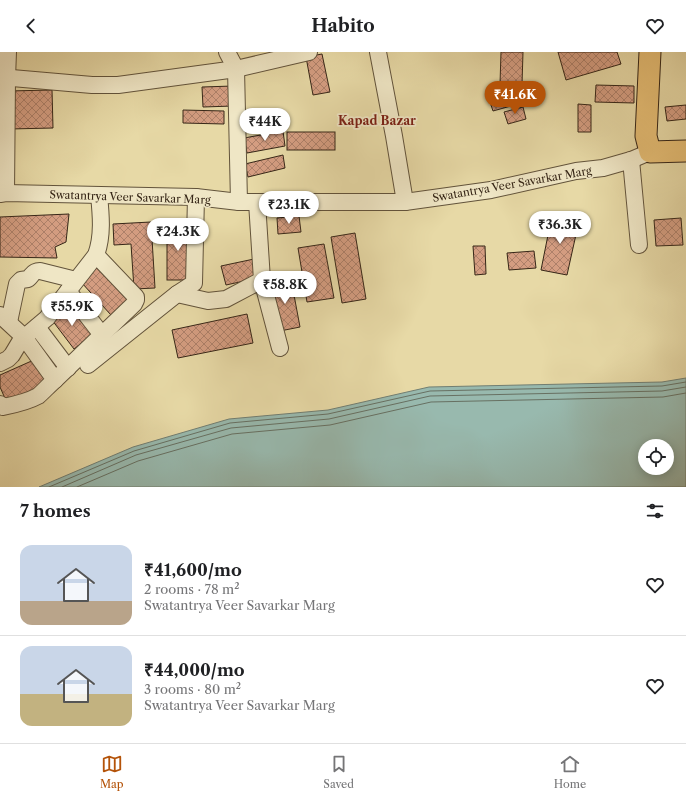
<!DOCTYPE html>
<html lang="en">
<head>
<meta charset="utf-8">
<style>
  :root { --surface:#fff; --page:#f6f6f6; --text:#202124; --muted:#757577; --line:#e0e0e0; --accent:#b45309 }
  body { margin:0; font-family:"Libre Caslon Text",serif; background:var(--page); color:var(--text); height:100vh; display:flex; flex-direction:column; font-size:15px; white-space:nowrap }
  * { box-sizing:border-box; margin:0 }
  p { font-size:13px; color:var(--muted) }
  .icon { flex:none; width:22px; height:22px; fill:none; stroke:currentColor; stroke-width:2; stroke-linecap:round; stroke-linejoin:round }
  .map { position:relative; height:435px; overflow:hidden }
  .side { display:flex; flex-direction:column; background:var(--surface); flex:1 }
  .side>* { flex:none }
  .buttons { position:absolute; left:638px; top:387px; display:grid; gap:8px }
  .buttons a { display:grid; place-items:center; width:36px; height:36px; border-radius:50%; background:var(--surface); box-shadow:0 2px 10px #0003; font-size:20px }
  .price { position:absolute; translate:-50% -34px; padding:0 9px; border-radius:14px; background:#fff; color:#222; font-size:13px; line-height:26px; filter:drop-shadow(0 1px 2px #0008) }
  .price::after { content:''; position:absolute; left:50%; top:24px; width:12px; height:9px; margin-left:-6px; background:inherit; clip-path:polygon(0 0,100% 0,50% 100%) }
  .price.on { background:var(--accent); color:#fff }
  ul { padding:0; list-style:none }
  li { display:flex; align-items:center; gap:12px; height:100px; padding:0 20px }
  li+li { border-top:1px solid var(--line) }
  li span { display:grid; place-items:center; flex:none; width:112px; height:80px; border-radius:12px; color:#555 }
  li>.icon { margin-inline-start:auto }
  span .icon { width:48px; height:48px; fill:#fffc; stroke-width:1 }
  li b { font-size:17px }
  h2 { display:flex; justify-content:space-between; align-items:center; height:48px; padding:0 20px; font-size:17px }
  header { display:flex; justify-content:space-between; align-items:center; height:52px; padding:0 20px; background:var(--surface); font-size:18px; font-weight:800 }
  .tab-bar { display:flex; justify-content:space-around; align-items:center; height:56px; border-top:1px solid var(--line); background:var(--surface); font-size:11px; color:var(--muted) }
  .tab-bar a { display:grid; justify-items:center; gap:2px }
  .tab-bar .on { color:var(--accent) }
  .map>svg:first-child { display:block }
  .water { fill:#98b9ae; stroke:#717e72; fill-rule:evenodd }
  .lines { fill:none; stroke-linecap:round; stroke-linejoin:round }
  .shore { stroke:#677062; stroke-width:1 }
  .building { fill:url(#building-cross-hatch); stroke:#362617 }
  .minor-casing { stroke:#62533b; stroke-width:18 }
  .major-casing { stroke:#362617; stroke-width:23 }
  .minor { stroke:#efe6c5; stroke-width:16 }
  .major { stroke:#e4bc73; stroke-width:21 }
  .labels { text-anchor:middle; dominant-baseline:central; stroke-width:3.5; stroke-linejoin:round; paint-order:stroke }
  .street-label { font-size:11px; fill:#362617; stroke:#efe6c5 }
  .neighbourhood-label { font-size:12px; font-weight:bold; fill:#7a1f14; stroke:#efe6c5 }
</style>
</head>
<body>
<header><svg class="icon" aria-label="back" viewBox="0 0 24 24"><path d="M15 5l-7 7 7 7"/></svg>Habito<svg class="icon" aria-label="heart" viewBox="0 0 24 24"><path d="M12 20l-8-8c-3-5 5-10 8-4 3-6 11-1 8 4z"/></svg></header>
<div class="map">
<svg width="686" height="435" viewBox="0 0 686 435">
  <defs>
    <pattern id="building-cross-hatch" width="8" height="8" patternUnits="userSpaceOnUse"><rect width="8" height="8" fill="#d49d81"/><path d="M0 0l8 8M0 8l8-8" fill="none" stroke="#ad8069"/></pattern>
  </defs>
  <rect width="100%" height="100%" fill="#e7d9a6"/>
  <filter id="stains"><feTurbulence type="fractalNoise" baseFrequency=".005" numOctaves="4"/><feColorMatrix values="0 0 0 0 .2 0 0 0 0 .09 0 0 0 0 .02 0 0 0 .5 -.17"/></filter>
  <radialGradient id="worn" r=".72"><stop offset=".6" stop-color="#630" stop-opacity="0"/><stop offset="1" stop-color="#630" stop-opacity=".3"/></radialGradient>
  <path class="water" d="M686 326V435H39L133 395 229 367 328 358 429 335 662 330ZM645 394H667V416H645Z"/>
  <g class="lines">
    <g class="shore">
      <path d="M49 435 134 399 230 371 328 362 430 339 662 334 686 330"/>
      <path d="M62 435 136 403 231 376 329 367 430 344 662 339 686 335"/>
      <path d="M77 435 138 409 232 382 330 373 431 350 663 345 686 341"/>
    </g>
  </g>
  <g class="building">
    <path d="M501 0H523L522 32H500Z"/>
    <path d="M558 0H617L621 12 566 28Z"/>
    <path d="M322 2 330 40 313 43 306 5Z"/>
    <path d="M596 33 634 34V51L595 50Z"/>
    <path d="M233 34V54L203 55 202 35Z"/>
    <path d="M52 38 53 76 9 77 8 39Z"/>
    <path d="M515 40 518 52 493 59 489 47Z"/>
    <path d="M578 52 591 53V80H578Z"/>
    <path d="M686 53V67L667 69 665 55Z"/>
    <path d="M523 55 526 67 508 72 504 60Z"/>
    <path d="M183 58 224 59V72L183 71Z"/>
    <path d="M283 79 285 94 247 101 244 86Z"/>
    <rect x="287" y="80" width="48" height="18"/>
    <path d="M283 103 285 116 248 125 245 112Z"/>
    <path d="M69 162 66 190 55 195 57 206 0 205V165Z"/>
    <path d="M552 163 579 169 567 223 541 218Z"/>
    <path d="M299 164 301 180 278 182 277 166Z"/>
    <path d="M681 166 683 193 656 194 654 168Z"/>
    <path d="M151 170 155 236 134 237 131 192 114 193 113 172Z"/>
    <rect x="167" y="171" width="21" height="57"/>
    <path d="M355 181 366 247 342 251 331 185Z"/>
    <path d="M324 192 334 246 307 250 298 196Z"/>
    <path d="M473 194H485L486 222 475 223Z"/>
    <path d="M534 199 536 216 509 218 507 201Z"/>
    <path d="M254 207 258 226 226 233 221 214Z"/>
    <path d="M101 212 134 249 126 251 111 263 81 230Z"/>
    <path d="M291 227 300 275 280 279 271 230Z"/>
    <path d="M69 253 93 282 74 297 52 268Z"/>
    <path d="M247 262 253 291 178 306 172 278Z"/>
    <path d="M36 307 47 333 7 351 0 335V323Z"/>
  </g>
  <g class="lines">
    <g class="minor-casing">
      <g id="minor">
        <path d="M227 0 236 17 239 150"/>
        <path d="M378 0 394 84 405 150"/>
        <path d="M0 25 92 33H118L236 17 309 0"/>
        <path d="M631 108 639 193"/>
        <path d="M6 141 7 26 8 0"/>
        <path d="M0 142 6 141 196 145 239 150H405L491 138 576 119 603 116 631 108 650 100"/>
        <path d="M262 228 280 296"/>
        <path d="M68 239 102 283"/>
        <path d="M177 242 208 249 226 247 262 228 257 150"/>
        <path d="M0 263 24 285 55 328C49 333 44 339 38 344 29 349 13 353 3 355L0 352"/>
        <path d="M9 270 17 232 21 228 28 227C33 223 32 219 40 219L76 228"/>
        <path d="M37 275 68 316"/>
        <path d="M0 311 8 307 12 303 21 288 47 266 96 203C103 184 101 163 99 143"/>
        <path d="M88 313 177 242 194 231 196 145"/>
        <path d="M55 328 134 252 136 248V245L96 203"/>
      </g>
    </g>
    <g class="major-casing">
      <path id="major" d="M650 0 646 84 650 100 686 99"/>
    </g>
    <use href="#minor" class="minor"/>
    <use href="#major" class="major"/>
  </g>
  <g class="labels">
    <g class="street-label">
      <text transform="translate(512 132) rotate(-10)">Swatantrya Veer Savarkar Marg</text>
      <text transform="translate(130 145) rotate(2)">Swatantrya Veer Savarkar Marg</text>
    </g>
    <g class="neighbourhood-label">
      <text x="377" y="68">Kapad Bazar</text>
    </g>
  </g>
  <rect width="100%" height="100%" filter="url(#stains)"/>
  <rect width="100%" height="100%" fill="url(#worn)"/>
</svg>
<div class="buttons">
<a><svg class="icon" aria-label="locate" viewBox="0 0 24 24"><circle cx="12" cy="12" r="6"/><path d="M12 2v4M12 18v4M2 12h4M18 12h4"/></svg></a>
</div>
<b class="price on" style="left:515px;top:63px">₹41.6K</b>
<b class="price" style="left:265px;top:90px">₹44K</b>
<b class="price" style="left:289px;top:173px">₹23.1K</b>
<b class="price" style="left:560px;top:193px">₹36.3K</b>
<b class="price" style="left:178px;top:200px">₹24.3K</b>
<b class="price" style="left:285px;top:253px">₹58.8K</b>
<b class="price" style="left:72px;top:275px">₹55.9K</b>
</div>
<section class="side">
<h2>7 homes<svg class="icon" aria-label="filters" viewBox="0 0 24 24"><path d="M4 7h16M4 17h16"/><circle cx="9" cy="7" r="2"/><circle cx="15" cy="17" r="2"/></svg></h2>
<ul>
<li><span style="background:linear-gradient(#c9d6e8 70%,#b9a48a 0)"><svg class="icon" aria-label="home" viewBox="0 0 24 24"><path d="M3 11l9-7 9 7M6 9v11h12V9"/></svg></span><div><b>₹41,600/mo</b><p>2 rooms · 78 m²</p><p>Swatantrya Veer Savarkar Marg</p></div><svg class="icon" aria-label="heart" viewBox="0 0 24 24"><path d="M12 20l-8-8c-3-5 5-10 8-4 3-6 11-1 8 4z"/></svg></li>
<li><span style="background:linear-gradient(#c9d6e8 60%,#c2b280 0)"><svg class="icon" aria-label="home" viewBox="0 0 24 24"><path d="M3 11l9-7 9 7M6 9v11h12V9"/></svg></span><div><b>₹44,000/mo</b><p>3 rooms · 80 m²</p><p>Swatantrya Veer Savarkar Marg</p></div><svg class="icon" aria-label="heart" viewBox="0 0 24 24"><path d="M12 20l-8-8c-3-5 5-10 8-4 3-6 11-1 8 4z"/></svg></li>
</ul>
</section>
<nav class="tab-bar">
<a class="on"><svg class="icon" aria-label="map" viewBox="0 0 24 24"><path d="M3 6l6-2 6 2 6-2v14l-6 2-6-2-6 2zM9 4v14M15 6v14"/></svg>Map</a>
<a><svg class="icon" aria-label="saved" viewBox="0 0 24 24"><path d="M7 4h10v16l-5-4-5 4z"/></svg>Saved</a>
<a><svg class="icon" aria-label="home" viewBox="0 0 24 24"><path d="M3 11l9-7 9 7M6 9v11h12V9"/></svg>Home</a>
</nav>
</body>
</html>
